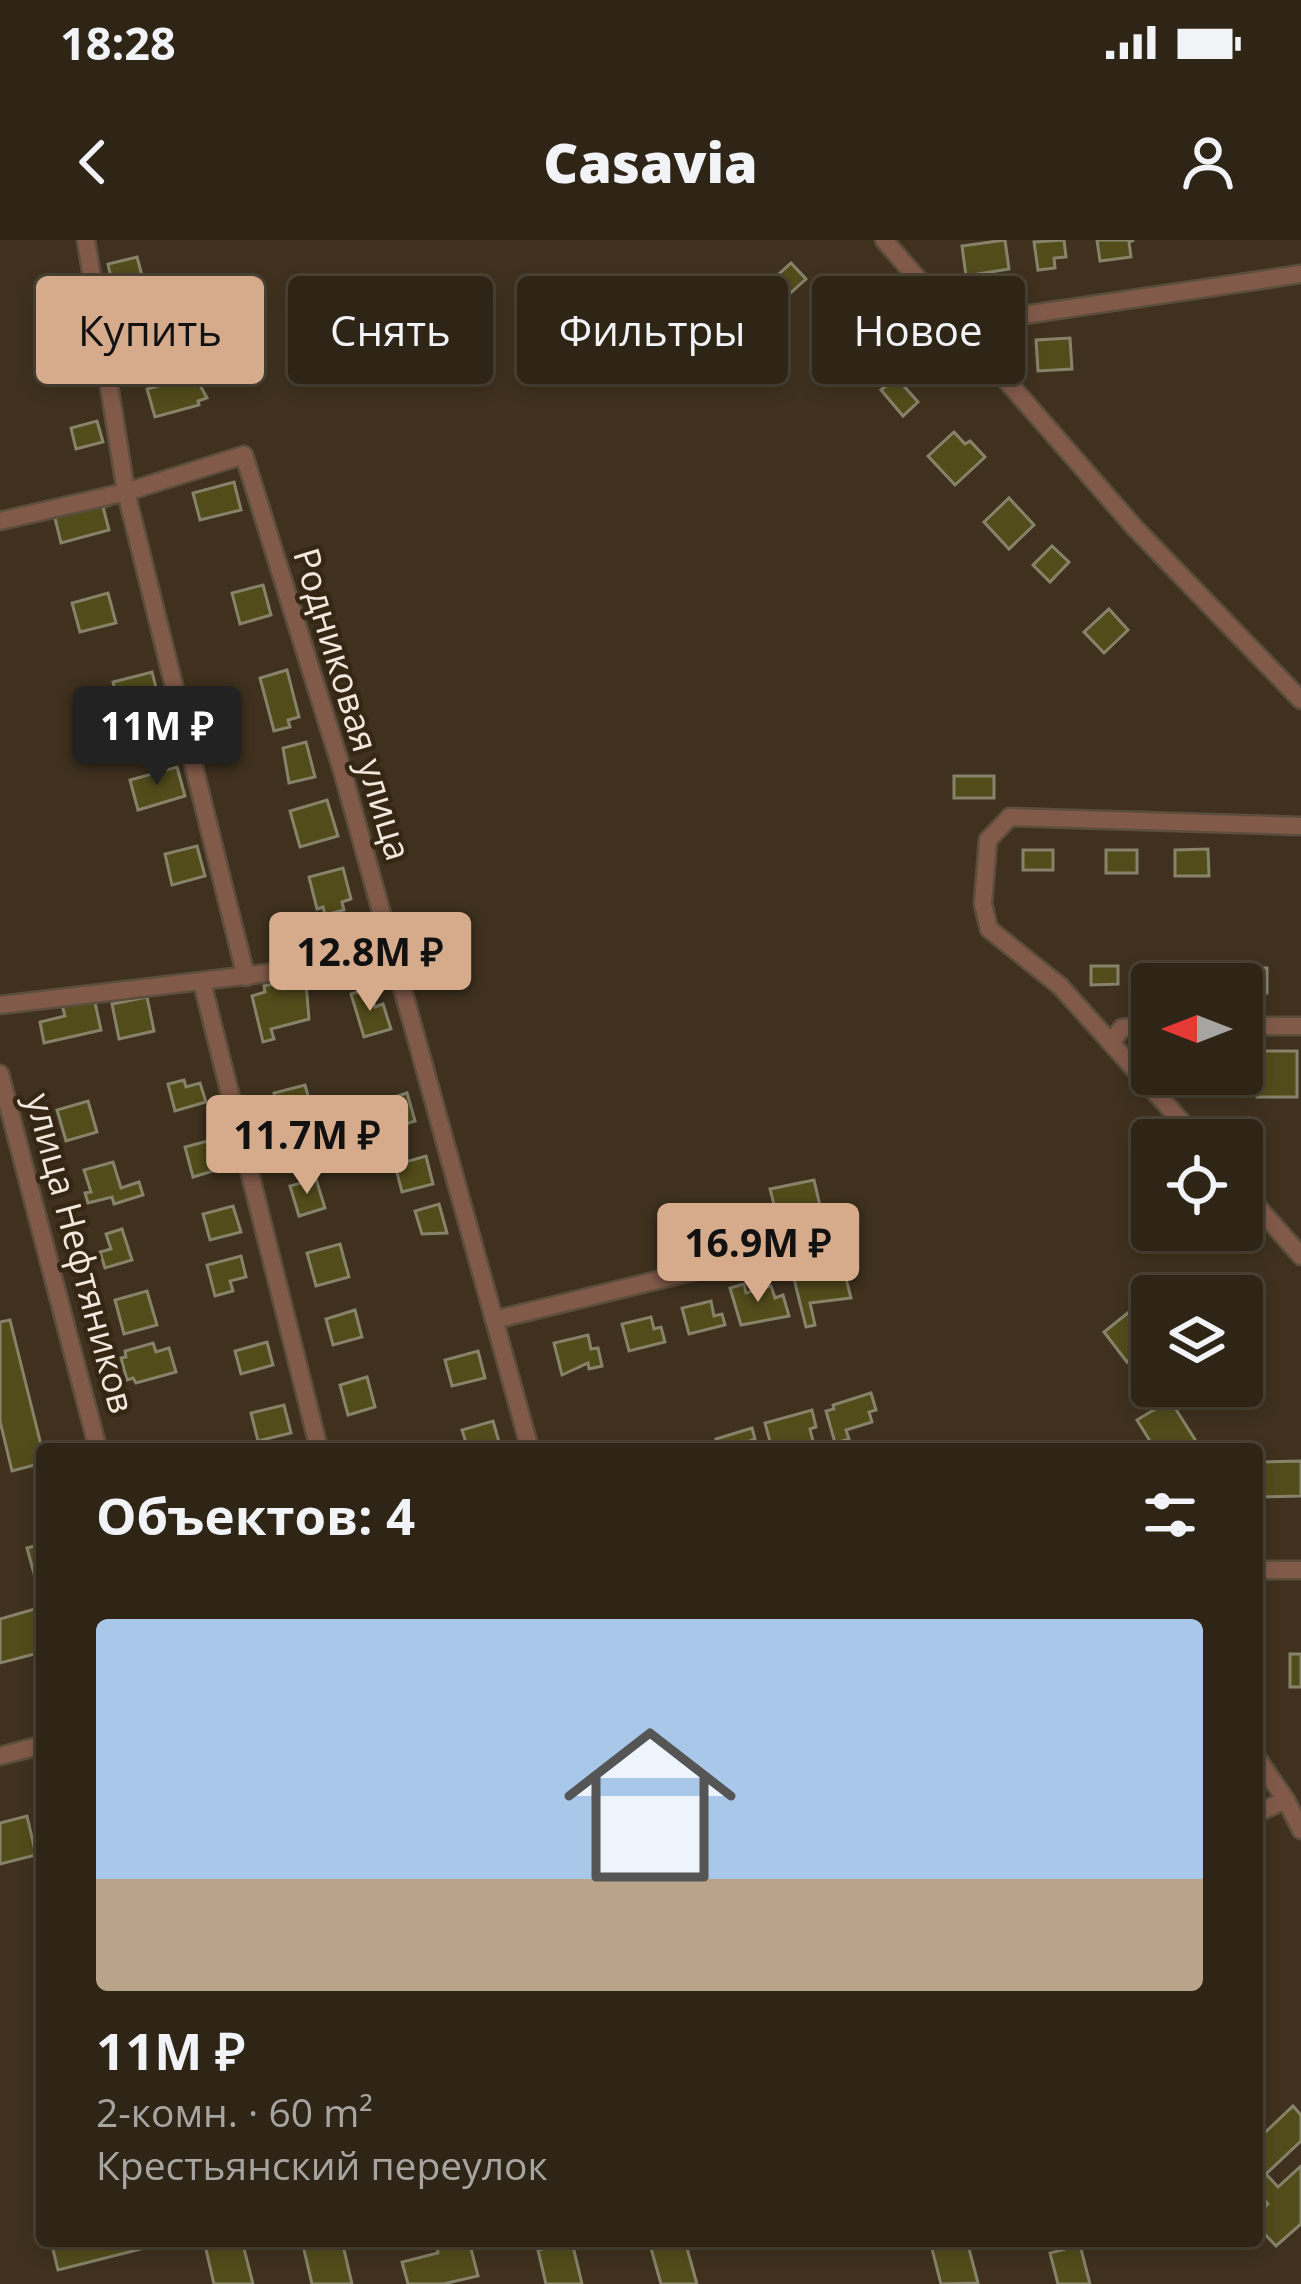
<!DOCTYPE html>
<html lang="ru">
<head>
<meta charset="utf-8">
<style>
  :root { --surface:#2f2516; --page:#3b3123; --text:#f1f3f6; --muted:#a7a5a1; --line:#4a4235; --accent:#d6ab8b }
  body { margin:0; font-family:"Open Sans",sans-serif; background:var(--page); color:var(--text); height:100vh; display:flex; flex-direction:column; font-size:45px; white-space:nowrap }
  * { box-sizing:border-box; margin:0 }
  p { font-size:39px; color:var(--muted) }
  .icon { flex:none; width:66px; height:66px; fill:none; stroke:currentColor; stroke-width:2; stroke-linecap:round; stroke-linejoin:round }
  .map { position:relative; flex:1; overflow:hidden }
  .side { position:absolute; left:36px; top:1203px; width:1227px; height:804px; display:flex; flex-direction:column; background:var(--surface); border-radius:12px; box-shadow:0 6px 18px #0003,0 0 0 3px var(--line) }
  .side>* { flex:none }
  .guide { position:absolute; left:36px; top:36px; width:1230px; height:108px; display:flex; gap:24px }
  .needle { width:78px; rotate:270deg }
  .controls { position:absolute; left:1131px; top:723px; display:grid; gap:24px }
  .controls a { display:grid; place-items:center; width:132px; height:132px; border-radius:12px; background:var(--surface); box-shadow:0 6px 18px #0003,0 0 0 3px var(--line); font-size:60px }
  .price { position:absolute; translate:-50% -102px; padding:0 27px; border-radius:12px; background:var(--accent); color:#111; font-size:39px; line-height:78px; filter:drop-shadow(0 3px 6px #0008) }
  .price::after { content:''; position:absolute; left:50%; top:72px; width:36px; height:27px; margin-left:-18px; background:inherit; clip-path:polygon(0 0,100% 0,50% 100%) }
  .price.current { background:#222; color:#fff }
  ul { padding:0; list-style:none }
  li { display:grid; align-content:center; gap:24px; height:636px; padding:0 60px }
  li+li { border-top:3px solid var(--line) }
  li span { display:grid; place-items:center; height:372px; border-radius:12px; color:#555 }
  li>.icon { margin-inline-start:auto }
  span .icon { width:216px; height:216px; fill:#fffc; stroke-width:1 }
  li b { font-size:51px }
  h2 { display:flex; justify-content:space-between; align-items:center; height:144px; padding:0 60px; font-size:51px }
  .tag { padding:0 42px; border-radius:12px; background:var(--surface); box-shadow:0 6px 18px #0003,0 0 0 3px var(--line); font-size:42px; line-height:108px }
  .tag.current { background:var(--accent); color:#111 }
  .status { display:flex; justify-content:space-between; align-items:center; height:84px; padding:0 60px; background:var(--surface); direction:ltr }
  .status svg { height:33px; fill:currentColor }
  header { display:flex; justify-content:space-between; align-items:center; height:156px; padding:0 60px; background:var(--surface); font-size:54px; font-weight:800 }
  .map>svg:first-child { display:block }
  .building { fill:#524c1b; stroke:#86836a; stroke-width:3 }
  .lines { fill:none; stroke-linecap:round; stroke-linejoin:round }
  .minor-casing { stroke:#5b4e3c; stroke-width:21 }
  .minor { stroke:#825a4a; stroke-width:16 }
  .labels { text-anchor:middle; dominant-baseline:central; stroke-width:9; stroke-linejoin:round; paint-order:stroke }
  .street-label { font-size:36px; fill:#f1e7dc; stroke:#352714 }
</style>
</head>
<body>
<div class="status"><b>18:28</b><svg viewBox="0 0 49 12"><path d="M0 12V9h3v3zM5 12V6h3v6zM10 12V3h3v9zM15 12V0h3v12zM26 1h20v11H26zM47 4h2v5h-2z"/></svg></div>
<header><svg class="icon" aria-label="back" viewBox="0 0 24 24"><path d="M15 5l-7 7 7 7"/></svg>Casavia<svg class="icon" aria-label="person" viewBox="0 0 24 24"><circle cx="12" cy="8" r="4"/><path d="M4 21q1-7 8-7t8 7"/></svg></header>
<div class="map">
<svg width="1301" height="2044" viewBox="0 0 1301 2044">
  <rect width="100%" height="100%" fill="#3f311e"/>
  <g class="building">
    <path d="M1005 0 1009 29 966 36 962 6Z"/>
    <path d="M1064 0 1066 17 1054 18 1055 28 1038 30 1034 2Z"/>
    <path d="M1097 0H1134L1129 2 1131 17 1100 21Z"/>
    <path d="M137 17 144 43 114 51 108 24Z"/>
    <path d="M791 23 806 39 785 58 770 42Z"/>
    <path d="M64 44 72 80 48 85 40 49Z"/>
    <path d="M203 53 208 84 173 91 167 59Z"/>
    <path d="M843 77 862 98 840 118 821 97Z"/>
    <path d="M1070 98 1072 129 1038 131 1036 100Z"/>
    <path d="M82 114 87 136 59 143 53 121Z"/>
    <path d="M195 136 207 158 198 161 199 165 155 177 147 149Z"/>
    <path d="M896 137 918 162 903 176 881 150Z"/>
    <path d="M97 181 103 202 76 209 71 188Z"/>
    <path d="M954 192 965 204 970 201 985 217 955 245 928 216Z"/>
    <path d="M234 242 241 270 200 280 193 253Z"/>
    <path d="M1009 258 1034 285 1009 309 984 282Z"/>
    <path d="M108 259 110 265 103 267 109 290 61 303 54 274Z"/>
    <path d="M1052 306 1069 322 1050 342 1033 325Z"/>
    <path d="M263 345 271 375 240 384 232 353Z"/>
    <path d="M108 353 116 383 80 392 72 363Z"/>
    <path d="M1109 369 1128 390 1104 413 1084 392Z"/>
    <path d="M287 430 299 477 288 480 290 487 274 491 260 438Z"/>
    <path d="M152 432 160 463 121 473 113 442Z"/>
    <path d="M306 502 315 537 289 543 283 508Z"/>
    <path d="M177 527 185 556 138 570 130 540Z"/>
    <rect x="954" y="536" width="40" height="22"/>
    <path d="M327 560 338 596 300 607 290 571Z"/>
    <path d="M197 606 205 636 172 645 165 614Z"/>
    <path d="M1208 609 1209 636H1175V610Z"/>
    <rect x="1023" y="610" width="30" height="20"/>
    <rect x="1106" y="610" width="31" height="23"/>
    <path d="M343 628 351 659 342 662 344 670 325 675 323 667 317 669 309 637Z"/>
    <rect x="1154" y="722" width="23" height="22"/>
    <path d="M1091 726H1118V744L1091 745Z"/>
    <path d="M1240 727 1267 728V753L1242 752Z"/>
    <path d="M283 742 285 749 306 743 309 779 271 789 274 799 263 802 252 756 265 752 264 746Z"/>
    <path d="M369 748 375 767 383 764 391 789 364 797 351 754Z"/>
    <path d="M147 757 154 791 119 799 112 764Z"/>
    <path d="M94 758 101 790 44 803 40 782 65 776 62 765Z"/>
    <rect x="1257" y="811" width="40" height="46"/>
    <path d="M184 840 186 847 200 843 206 862 175 871 168 844Z"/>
    <path d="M305 845 314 878 308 879 310 887 285 894 274 853Z"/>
    <path d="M407 853 415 881 384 891 376 863Z"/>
    <path d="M88 861 97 892 66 901 57 870Z"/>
    <path d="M215 899 223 928 193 937 185 907Z"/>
    <path d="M426 916 433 944 402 952 395 925Z"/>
    <path d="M113 922 121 948 139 942 143 955 114 964 112 957 88 963 85 953 91 952 84 930Z"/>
    <path d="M316 939 325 968 299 976 290 946Z"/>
    <path d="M814 940 821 970 795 977 796 984 780 988 770 949Z"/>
    <path d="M439 964 447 993 422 994 415 971Z"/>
    <path d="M233 966 241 992 210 1000 203 974Z"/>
    <path d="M122 989 132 1020 105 1028 100 1012 111 1009 106 994Z"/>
    <path d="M340 1004 349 1037 316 1046 307 1013Z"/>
    <path d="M241 1016 246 1037 230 1041 233 1051 215 1056 207 1025Z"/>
    <path d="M843 1027 851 1058 810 1063 815 1085 806 1087 794 1039Z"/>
    <path d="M744 1044 746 1053 771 1046 775 1058 783 1055 789 1076 741 1085 730 1048Z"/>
    <path d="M147 1051 157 1085 124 1094 115 1060Z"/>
    <path d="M711 1061 714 1076 722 1074 725 1085 689 1094 682 1068Z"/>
    <path d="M355 1070 362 1097 333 1105 326 1079Z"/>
    <path d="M1129 1072 1152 1102 1127 1122 1104 1092Z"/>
    <path d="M651 1077 654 1089 661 1087 665 1102 629 1111 622 1084Z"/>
    <path d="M10 1080 42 1209V1223L12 1231 0 1181V1082Z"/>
    <path d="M588 1095 591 1109 598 1108 602 1126 589 1129 588 1123 562 1135 554 1103Z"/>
    <path d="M267 1102 273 1125 241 1134 235 1111Z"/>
    <path d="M153 1103 156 1112 169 1108 176 1132 136 1143 133 1138 127 1140 121 1118 126 1117 125 1111Z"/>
    <path d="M478 1111 485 1138 452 1146 445 1120Z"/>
    <path d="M367 1137 375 1167 348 1175 340 1145Z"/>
    <path d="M871 1153 876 1170 869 1172 872 1182 846 1190 849 1199 835 1203 826 1171 834 1169 833 1165Z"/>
    <path d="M1170 1160 1201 1209H1155L1137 1180Z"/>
    <path d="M284 1165 291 1193 258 1201 251 1173Z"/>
    <path d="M812 1170 816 1187 810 1189 813 1201 772 1209 765 1183Z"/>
    <path d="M493 1181 501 1209H468L462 1190Z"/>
    <path d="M752 1188 755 1199 747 1202 749 1209H719L716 1199Z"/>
    <path d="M1301 1221V1256L1257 1257V1222Z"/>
    <path d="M42 1304V1412L0 1423V1379L35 1369 41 1359 27 1308Z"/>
    <rect x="1290" y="1414" width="11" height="33"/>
    <path d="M27 1576 36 1615 0 1624V1583Z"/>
    <path d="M1293 1866 1301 1875V1901L1266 1934 1278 1947 1301 1926V1984L1276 2006 1257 1986V1974L1268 1964 1257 1952V1900Z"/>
    <path d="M51 2001H156L157 2005 58 2030Z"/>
    <path d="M204 2001H242L253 2044H214Z"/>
    <path d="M302 2001H342L352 2044H312Z"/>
    <path d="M436 2001H469L478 2036 443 2044H408L402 2022 438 2013Z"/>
    <path d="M649 2001H685L697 2044H661Z"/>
    <path d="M930 2001H967L978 2043 941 2044Z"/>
    <path d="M572 2002 582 2044H546L538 2010Z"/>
    <path d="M1080 2005 1090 2044H1058L1050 2013Z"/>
  </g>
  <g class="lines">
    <g class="minor-casing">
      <g id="minor">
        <path d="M86 0 126 252 246 737"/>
        <path d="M884 0 1135 288 1301 460"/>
        <path d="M968 93 990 80 1301 34"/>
        <path d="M0 281 126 252 244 215 342 530 530 1209"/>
        <path d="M202 742 319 1209"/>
        <path d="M0 765 393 718"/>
        <path d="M1242 786H1301"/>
        <path d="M1111 803 1122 788 1152 785"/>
        <path d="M0 834 98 1209"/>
        <path d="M1198 900 1060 746 989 689 983 664 988 600 1010 577 1301 586"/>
        <path d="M1242 949 1301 1016"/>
        <path d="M494 1080 835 997"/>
        <path d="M1257 1330H1301"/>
        <path d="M0 1516 42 1505"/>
        <path d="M1257 1518 1286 1560 1301 1590"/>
        <path d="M1257 1573 1286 1560"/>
      </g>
    </g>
    <use href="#minor" class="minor"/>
  </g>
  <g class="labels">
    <g class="street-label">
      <text transform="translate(353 464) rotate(73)">Родниковая улица</text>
      <text transform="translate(81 1013) rotate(75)">улица Нефтяников</text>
    </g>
  </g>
</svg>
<div class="controls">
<a><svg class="needle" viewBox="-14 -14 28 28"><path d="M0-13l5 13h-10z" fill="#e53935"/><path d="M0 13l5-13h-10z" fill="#a7a5a1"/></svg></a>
<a><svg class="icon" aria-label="locate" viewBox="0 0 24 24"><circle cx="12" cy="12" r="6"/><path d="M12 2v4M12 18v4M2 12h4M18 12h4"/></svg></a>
<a><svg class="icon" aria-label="layers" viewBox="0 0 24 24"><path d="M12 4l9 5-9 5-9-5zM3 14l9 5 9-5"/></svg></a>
</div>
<b class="price current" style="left:157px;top:548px">11M ₽</b>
<b class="price" style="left:370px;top:774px">12.8M ₽</b>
<b class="price" style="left:307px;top:957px">11.7M ₽</b>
<b class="price" style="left:758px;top:1065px">16.9M ₽</b>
<div class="guide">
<a class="tag current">Купить</a>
<a class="tag">Снять</a>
<a class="tag">Фильтры</a>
<a class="tag">Новое</a>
</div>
<section class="side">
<h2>Объектов: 4<svg class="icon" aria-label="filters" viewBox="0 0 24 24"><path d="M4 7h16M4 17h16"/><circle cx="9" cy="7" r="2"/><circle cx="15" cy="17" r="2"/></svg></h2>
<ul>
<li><span style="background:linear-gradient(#a9c7e8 70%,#b9a48a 0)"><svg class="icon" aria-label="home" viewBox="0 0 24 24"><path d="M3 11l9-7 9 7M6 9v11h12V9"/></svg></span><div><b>11M ₽</b><p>2-комн. · 60 m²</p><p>Крестьянский переулок</p></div></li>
</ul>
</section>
</div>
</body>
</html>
